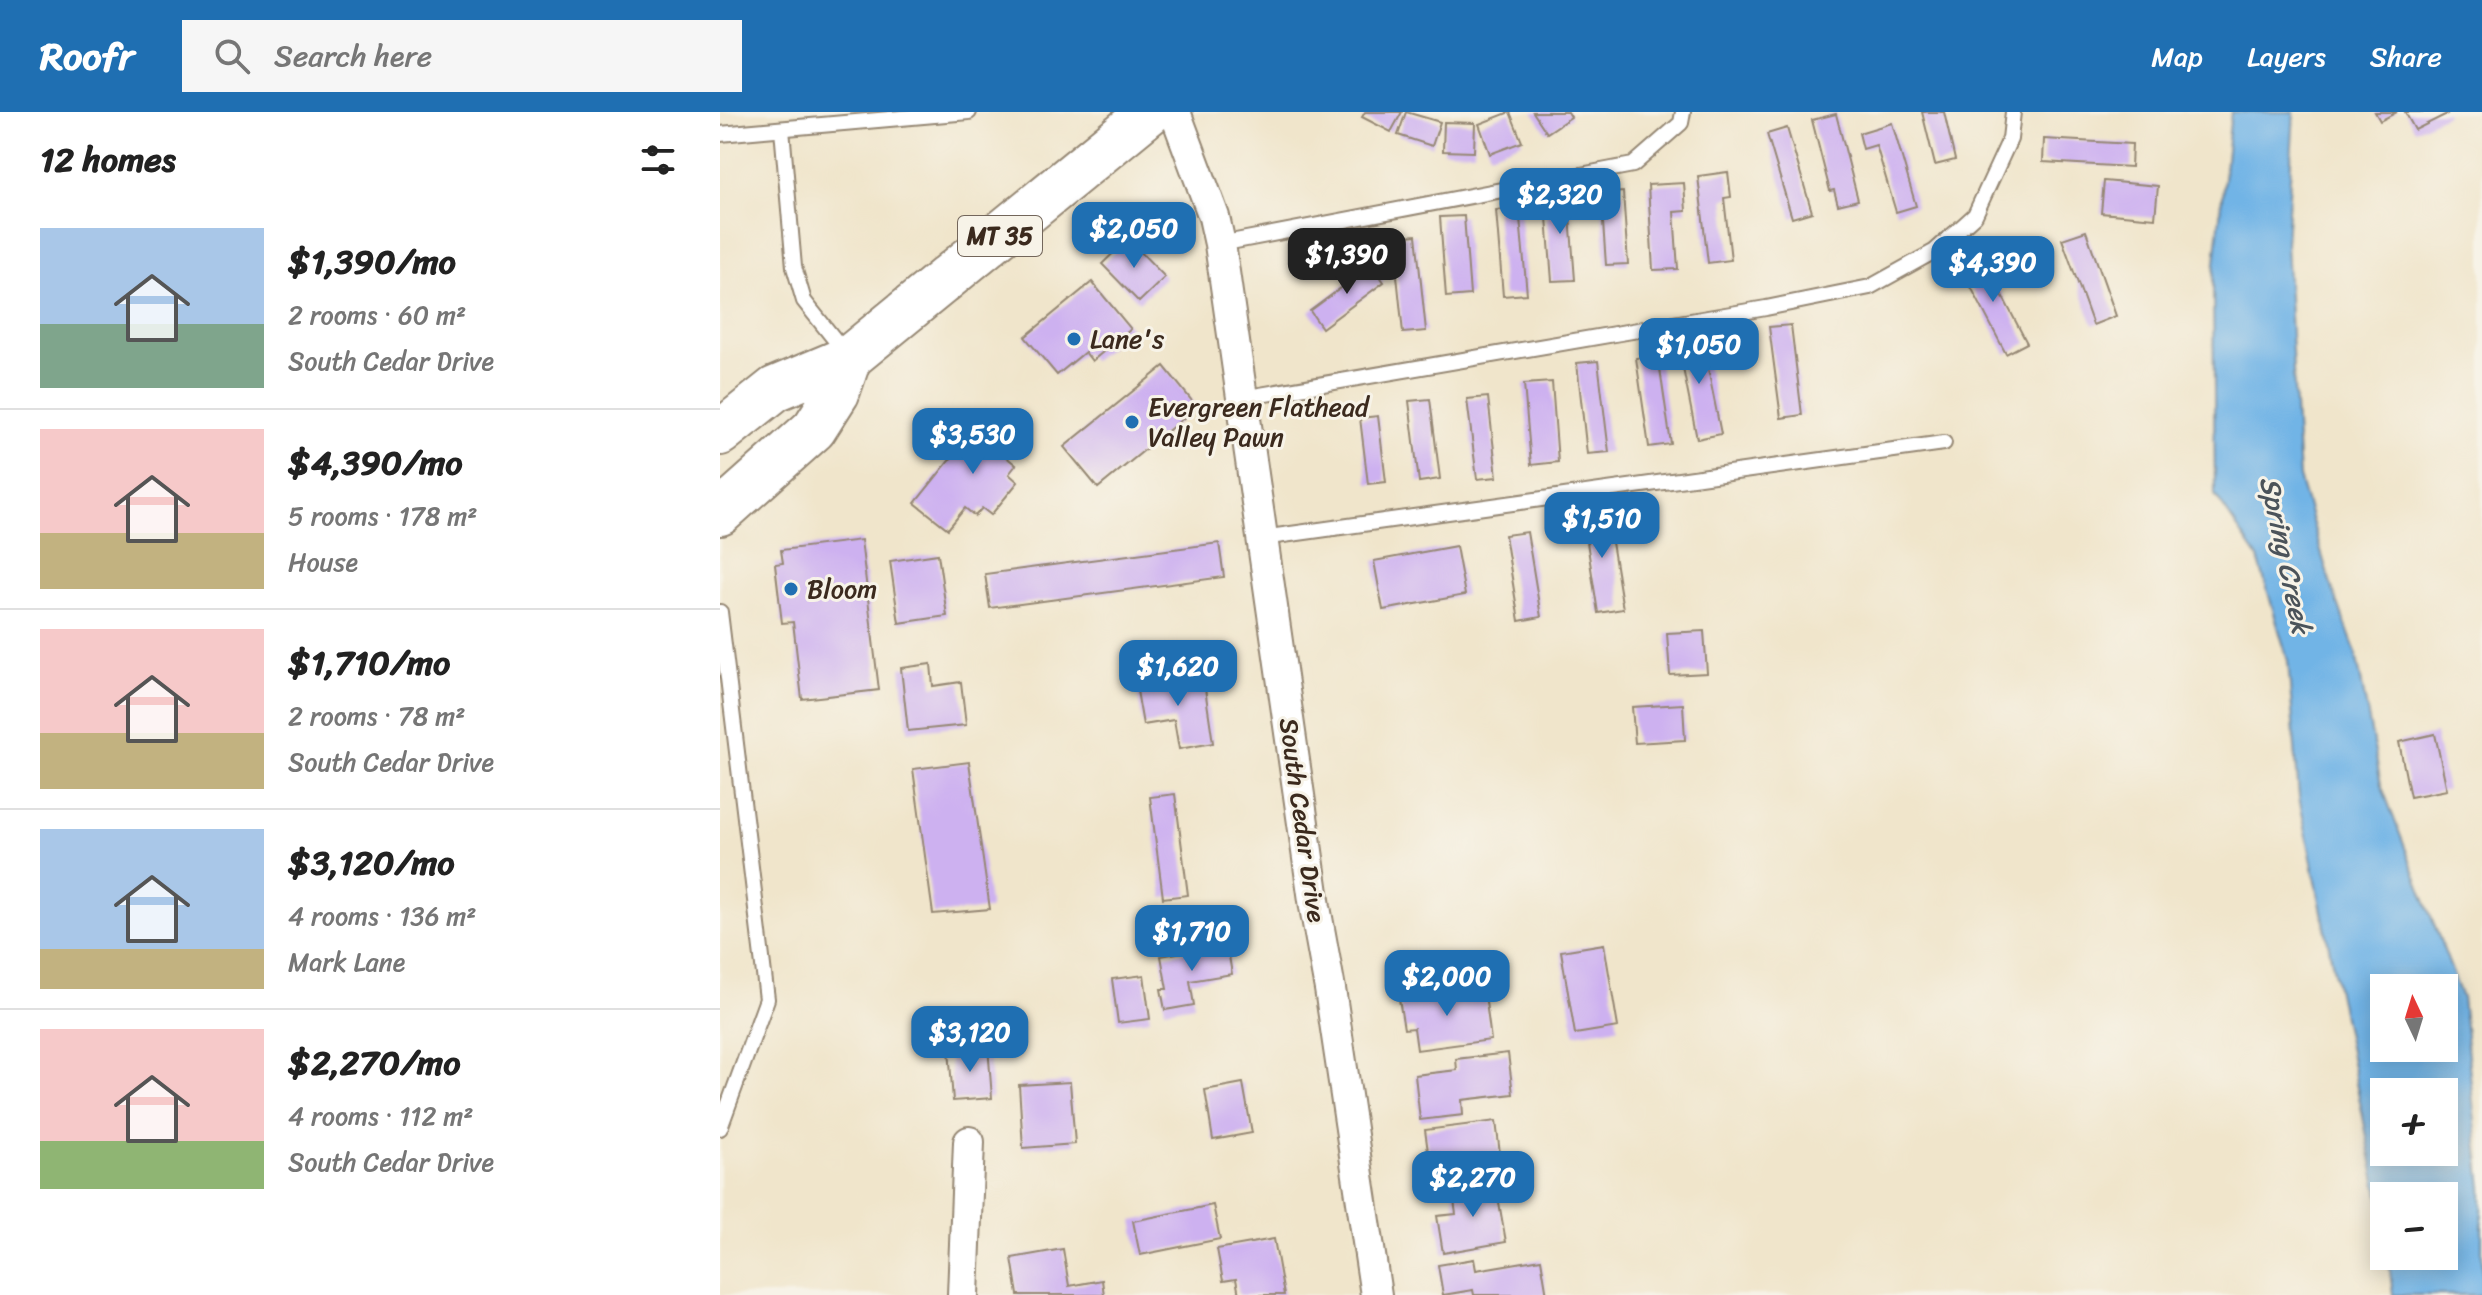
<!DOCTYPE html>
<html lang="en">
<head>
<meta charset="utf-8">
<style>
  :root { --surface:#fff; --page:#f6f6f6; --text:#222; --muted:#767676; --line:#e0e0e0; --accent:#1f6fb2 }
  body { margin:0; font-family:Sriracha,sans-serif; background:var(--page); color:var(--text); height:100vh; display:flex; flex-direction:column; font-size:30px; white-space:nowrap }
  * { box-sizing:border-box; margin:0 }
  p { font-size:26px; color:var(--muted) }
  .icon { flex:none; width:44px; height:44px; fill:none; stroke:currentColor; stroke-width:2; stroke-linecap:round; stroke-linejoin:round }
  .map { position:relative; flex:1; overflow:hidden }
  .side { display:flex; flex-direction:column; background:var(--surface); width:720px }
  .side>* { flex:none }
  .needle { width:52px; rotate:356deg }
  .buttons { position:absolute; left:1650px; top:862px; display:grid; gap:16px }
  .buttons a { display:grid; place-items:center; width:88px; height:88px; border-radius:0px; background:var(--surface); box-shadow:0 4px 20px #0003; font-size:40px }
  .price { position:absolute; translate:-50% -68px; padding:0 18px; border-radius:16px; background:var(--accent); color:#fff; font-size:26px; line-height:52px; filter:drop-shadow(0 2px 4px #0008) }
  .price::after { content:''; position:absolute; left:50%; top:48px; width:24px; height:18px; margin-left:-12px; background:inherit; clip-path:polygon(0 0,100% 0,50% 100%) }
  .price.active { background:#222; color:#fff }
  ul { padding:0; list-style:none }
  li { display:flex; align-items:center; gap:24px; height:200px; padding:0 40px }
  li+li { border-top:2px solid var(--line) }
  li span { display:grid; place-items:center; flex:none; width:224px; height:160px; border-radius:0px; color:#555 }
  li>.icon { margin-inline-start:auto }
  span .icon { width:96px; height:96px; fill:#fffc; stroke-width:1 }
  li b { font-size:34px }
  h2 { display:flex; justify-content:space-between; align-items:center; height:96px; padding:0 40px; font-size:34px }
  header { display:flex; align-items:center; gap:48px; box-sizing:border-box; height:112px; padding:0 40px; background:var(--accent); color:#fff }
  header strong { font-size:38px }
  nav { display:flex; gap:44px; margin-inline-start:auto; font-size:28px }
  .search { width:560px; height:72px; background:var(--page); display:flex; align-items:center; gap:20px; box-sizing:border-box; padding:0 28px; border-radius:0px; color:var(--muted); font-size:30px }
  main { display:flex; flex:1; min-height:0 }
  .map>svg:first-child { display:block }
  .water { fill:#71b4e6; stroke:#566f82; stroke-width:2; fill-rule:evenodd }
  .building { fill:#cdb1f0 }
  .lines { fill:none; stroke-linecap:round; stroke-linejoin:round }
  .lane-casing { stroke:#968874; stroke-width:18 }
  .street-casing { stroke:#968874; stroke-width:34 }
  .primary-casing { stroke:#968874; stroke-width:48 }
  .lane { stroke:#fff; stroke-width:14 }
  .street { stroke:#fff; stroke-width:30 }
  .primary { stroke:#fff; stroke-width:44 }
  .poi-dot { fill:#1f6fb2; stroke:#f7f3e8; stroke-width:3 }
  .labels { text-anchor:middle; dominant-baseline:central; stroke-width:6; stroke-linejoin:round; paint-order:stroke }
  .shield { fill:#f7f3e8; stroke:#73665b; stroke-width:2 }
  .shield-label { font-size:24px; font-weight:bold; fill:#3b2a1e }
  .poi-label { font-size:26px; fill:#3b2a1e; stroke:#f7f3e8; text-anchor:start }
  .street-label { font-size:26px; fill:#3b2a1e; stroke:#f7f3e8 }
  .water-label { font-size:28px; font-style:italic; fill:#4b535a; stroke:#f7f3e8 }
</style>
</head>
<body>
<header>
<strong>Roofr</strong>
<div class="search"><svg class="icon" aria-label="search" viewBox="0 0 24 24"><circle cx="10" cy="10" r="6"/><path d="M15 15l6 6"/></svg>Search here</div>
<nav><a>Map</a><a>Layers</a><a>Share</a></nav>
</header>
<main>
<section class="side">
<h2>12 homes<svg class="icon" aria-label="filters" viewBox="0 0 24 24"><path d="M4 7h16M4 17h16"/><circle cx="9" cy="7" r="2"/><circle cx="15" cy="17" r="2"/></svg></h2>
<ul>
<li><span style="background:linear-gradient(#a9c7e8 60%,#7fa58c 0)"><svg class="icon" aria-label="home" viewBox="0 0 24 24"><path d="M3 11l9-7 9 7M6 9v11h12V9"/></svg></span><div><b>$1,390/mo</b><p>2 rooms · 60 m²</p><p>South Cedar Drive</p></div></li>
<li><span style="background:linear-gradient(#f6c9c9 65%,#c2b280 0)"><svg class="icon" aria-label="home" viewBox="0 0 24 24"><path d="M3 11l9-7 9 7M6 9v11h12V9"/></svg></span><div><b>$4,390/mo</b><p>5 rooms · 178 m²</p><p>House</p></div></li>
<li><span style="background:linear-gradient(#f6c9c9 65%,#c2b280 0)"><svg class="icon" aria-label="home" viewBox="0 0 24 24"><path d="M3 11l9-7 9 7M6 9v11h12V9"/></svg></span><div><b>$1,710/mo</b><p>2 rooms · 78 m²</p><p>South Cedar Drive</p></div></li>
<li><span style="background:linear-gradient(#a9c7e8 75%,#c2b280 0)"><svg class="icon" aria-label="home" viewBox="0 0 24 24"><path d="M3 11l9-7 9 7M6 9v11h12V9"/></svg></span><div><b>$3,120/mo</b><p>4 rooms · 136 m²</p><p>Mark Lane</p></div></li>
<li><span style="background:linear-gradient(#f6c9c9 70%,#8fb573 0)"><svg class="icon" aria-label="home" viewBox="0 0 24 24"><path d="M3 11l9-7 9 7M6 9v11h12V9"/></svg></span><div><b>$2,270/mo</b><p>4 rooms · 112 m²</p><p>South Cedar Drive</p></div></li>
</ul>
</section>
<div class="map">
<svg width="1762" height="1183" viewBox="0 0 1762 1183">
  <rect width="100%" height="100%" fill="#f7f3e8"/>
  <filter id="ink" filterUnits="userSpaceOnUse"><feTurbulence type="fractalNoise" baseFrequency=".0125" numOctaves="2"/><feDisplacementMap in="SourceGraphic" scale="16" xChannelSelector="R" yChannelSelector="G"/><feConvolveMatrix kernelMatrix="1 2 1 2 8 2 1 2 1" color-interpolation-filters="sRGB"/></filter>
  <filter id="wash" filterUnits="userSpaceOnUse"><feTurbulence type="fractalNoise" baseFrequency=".006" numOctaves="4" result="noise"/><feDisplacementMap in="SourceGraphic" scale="32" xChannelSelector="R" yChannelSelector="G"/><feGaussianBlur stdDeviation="1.8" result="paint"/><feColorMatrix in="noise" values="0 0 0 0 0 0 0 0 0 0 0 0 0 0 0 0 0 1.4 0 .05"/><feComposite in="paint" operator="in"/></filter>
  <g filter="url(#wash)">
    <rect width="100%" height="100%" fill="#f0e5cb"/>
    <path class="water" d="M1511 0H1574L1566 132 1579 365 1610 470 1636 541 1661 672 1742 886 1762 1077V1183H1673L1668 1144H1724V1084H1664V1109L1579 685 1568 549 1538 446 1495 383 1493 170ZM1664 876H1724V936H1664ZM1664 980H1724V1040H1664Z"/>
    <g id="blocks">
      <g class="building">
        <path d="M645 0H682L671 20 642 5Z"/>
        <path d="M686 0 720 10 712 34 678 23Z"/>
        <path d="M790 0 802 30 770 42 759 12Z"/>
        <path d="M813 0H848L851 5 827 21Z"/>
        <path d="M1202 0H1224L1235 48 1215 53Z"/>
        <path d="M1655 0H1677L1660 9Z"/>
        <path d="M1685 0H1726L1727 2 1695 18Z"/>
        <path d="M1116 2 1138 88 1118 93 1114 78 1110 79 1092 8Z"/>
        <path d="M724 10 755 11 754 40 723 39Z"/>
        <path d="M1172 11 1196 94 1176 100 1156 33 1143 37 1139 21Z"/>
        <path d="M1067 16 1092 100 1072 106 1047 22Z"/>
        <path d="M1324 27 1412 32 1411 55 1323 50Z"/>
        <path d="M1008 60 1011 85 1004 86 1011 148 988 151 978 64Z"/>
        <path d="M1384 69 1438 74 1435 106 1381 101Z"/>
        <path d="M964 71 966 99 954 100 958 157 933 158 928 73Z"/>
        <path d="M848 78 855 168 832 169 825 80Z"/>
        <path d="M903 80 908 152 886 153 881 82Z"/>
        <path d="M799 95 807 182 783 184 776 98Z"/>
        <path d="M744 104 750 183 726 185 720 105Z"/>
        <path d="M1366 119 1396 204 1373 213 1342 127Z"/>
        <path d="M696 123 706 219 683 221 673 125Z"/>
        <path d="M408 127 445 165 419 190 382 152Z"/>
        <path d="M1260 141 1307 231 1286 242 1239 152Z"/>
        <path d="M652 153 664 170 602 216 590 199Z"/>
        <path d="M372 170 411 217 372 249 365 240 337 263 305 225Z"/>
        <path d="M1071 213 1082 303 1061 306 1049 215Z"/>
        <path d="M981 221 1001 322 977 327 957 226Z"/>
        <path d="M938 243 951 332 929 335 916 246Z"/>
        <path d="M878 249 889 340 867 342 857 251Z"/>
        <path d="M444 254 477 295 378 376 344 335Z"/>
        <path d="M832 270 838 350 811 353 804 272Z"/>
        <path d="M768 285 777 365 757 367 747 287Z"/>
        <path d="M710 287 720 367 699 370 689 289Z"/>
        <path d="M265 304 297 329 285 344 296 353 289 362 298 370 271 403 262 396 255 404 245 396 228 417 195 391Z"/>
        <path d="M658 304 666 370 648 372 640 306Z"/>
        <path d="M886 394 903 497 878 501 862 398Z"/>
        <path d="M807 420 821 505 799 509 785 423Z"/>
        <path d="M141 428 159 578 82 587 73 510 62 511 55 452 63 451 61 438Z"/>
        <path d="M499 431 504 465 270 496 265 462Z"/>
        <path d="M736 434 745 483 663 498 654 449Z"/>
        <path d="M218 442 227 504 179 511 170 449Z"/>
        <path d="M984 519 987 561 950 563 947 521Z"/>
        <path d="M211 552 213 574 241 570 246 613 188 619 181 556Z"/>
        <path d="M483 563 493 631 459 637 454 608 423 613 416 573Z"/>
        <path d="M963 592 965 628 915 631 912 595Z"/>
        <path d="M1715 622 1727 678 1690 685 1679 630Z"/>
        <path d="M249 650 270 797 213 802 193 657Z"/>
        <path d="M455 682 468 783 443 786 430 685Z"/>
        <path d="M507 832 512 862 470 869 474 893 445 898 441 877H447L441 844Z"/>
        <path d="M884 832 898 915 855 922 841 839Z"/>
        <path d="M424 863 430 907 398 911 392 867Z"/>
        <path d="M764 875 771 928 697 938 694 916 684 917 679 887Z"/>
        <path d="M268 934 272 986 233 989 229 937Z"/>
        <path d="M788 941 793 982 742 988 743 1003 700 1008 695 963 737 958 736 947Z"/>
        <path d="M350 970 355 1032 303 1036 299 973Z"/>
        <path d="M523 971 532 1021 493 1028 485 978Z"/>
        <path d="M776 1009 782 1059 712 1068 705 1018Z"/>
        <path d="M775 1068 786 1130 723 1141 717 1104 736 1102 732 1075Z"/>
        <path d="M493 1093 500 1127 420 1143 413 1109Z"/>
        <path d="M554 1127 564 1183H519L516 1167 503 1169 497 1137Z"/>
        <path d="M343 1137 349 1174 382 1168 384 1183H298L292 1146Z"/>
        <path d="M754 1147 756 1158 821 1147 827 1183H754L753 1178 723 1183 718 1153Z"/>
      </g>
    </g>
  </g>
  <g filter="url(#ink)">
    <use href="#blocks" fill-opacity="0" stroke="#968874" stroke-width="2"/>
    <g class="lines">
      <g class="lane-casing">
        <g id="lane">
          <path d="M62 17 74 155 84 189 127 243"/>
          <path d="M0 22 249 0"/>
          <path d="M500 132 913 53 961 11 963 0"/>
          <path d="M522 286 1046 196 1150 175 1215 139 1255 103 1290 27 1293 0"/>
          <path d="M542 426 1224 331"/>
          <path d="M0 500 47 887 0 1016"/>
        </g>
      </g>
      <g class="street-casing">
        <g id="street">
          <path d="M455 0 494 105 500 132 595 795 610 877 656 1183"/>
          <path d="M243 1183 249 1030"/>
        </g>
      </g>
      <g class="primary-casing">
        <g id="primary">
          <path d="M0 321 55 277 129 246 430 0"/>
          <path d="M0 401 94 317 117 281 129 246"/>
        </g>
      </g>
      <use href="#lane" class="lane"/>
      <use href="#street" class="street"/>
      <use href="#primary" class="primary"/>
    </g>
  </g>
  <g class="poi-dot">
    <circle cx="354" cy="227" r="8"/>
    <circle cx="412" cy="310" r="8"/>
    <circle cx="71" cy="477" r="8"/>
  </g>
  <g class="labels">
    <rect class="shield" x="238" y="104" width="84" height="40" rx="6"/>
    <g class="shield-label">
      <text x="280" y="124">MT 35</text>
    </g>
    <g class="poi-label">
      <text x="370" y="227">Lane's</text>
      <text x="428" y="295">Evergreen Flathead<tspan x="428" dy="30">Valley Pawn</tspan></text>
      <text x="87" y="477">Bloom</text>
    </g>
    <g class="street-label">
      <text transform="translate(583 708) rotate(82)">South Cedar Drive</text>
    </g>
    <g class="water-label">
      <text transform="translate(1566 443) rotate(78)">Spring Creek</text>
    </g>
  </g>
</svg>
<div class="buttons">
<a><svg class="needle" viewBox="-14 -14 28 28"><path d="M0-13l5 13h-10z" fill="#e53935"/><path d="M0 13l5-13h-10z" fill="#767676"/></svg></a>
<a>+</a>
<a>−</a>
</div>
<b class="price" style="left:840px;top:124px">$2,320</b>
<b class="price" style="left:414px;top:158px">$2,050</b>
<b class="price active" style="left:627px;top:184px">$1,390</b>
<b class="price" style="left:1273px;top:192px">$4,390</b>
<b class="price" style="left:979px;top:274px">$1,050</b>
<b class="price" style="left:253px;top:364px">$3,530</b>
<b class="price" style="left:882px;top:448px">$1,510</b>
<b class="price" style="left:458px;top:596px">$1,620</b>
<b class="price" style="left:472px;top:861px">$1,710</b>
<b class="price" style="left:727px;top:906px">$2,000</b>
<b class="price" style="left:250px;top:962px">$3,120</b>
<b class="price" style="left:753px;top:1107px">$2,270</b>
</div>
</main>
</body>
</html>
